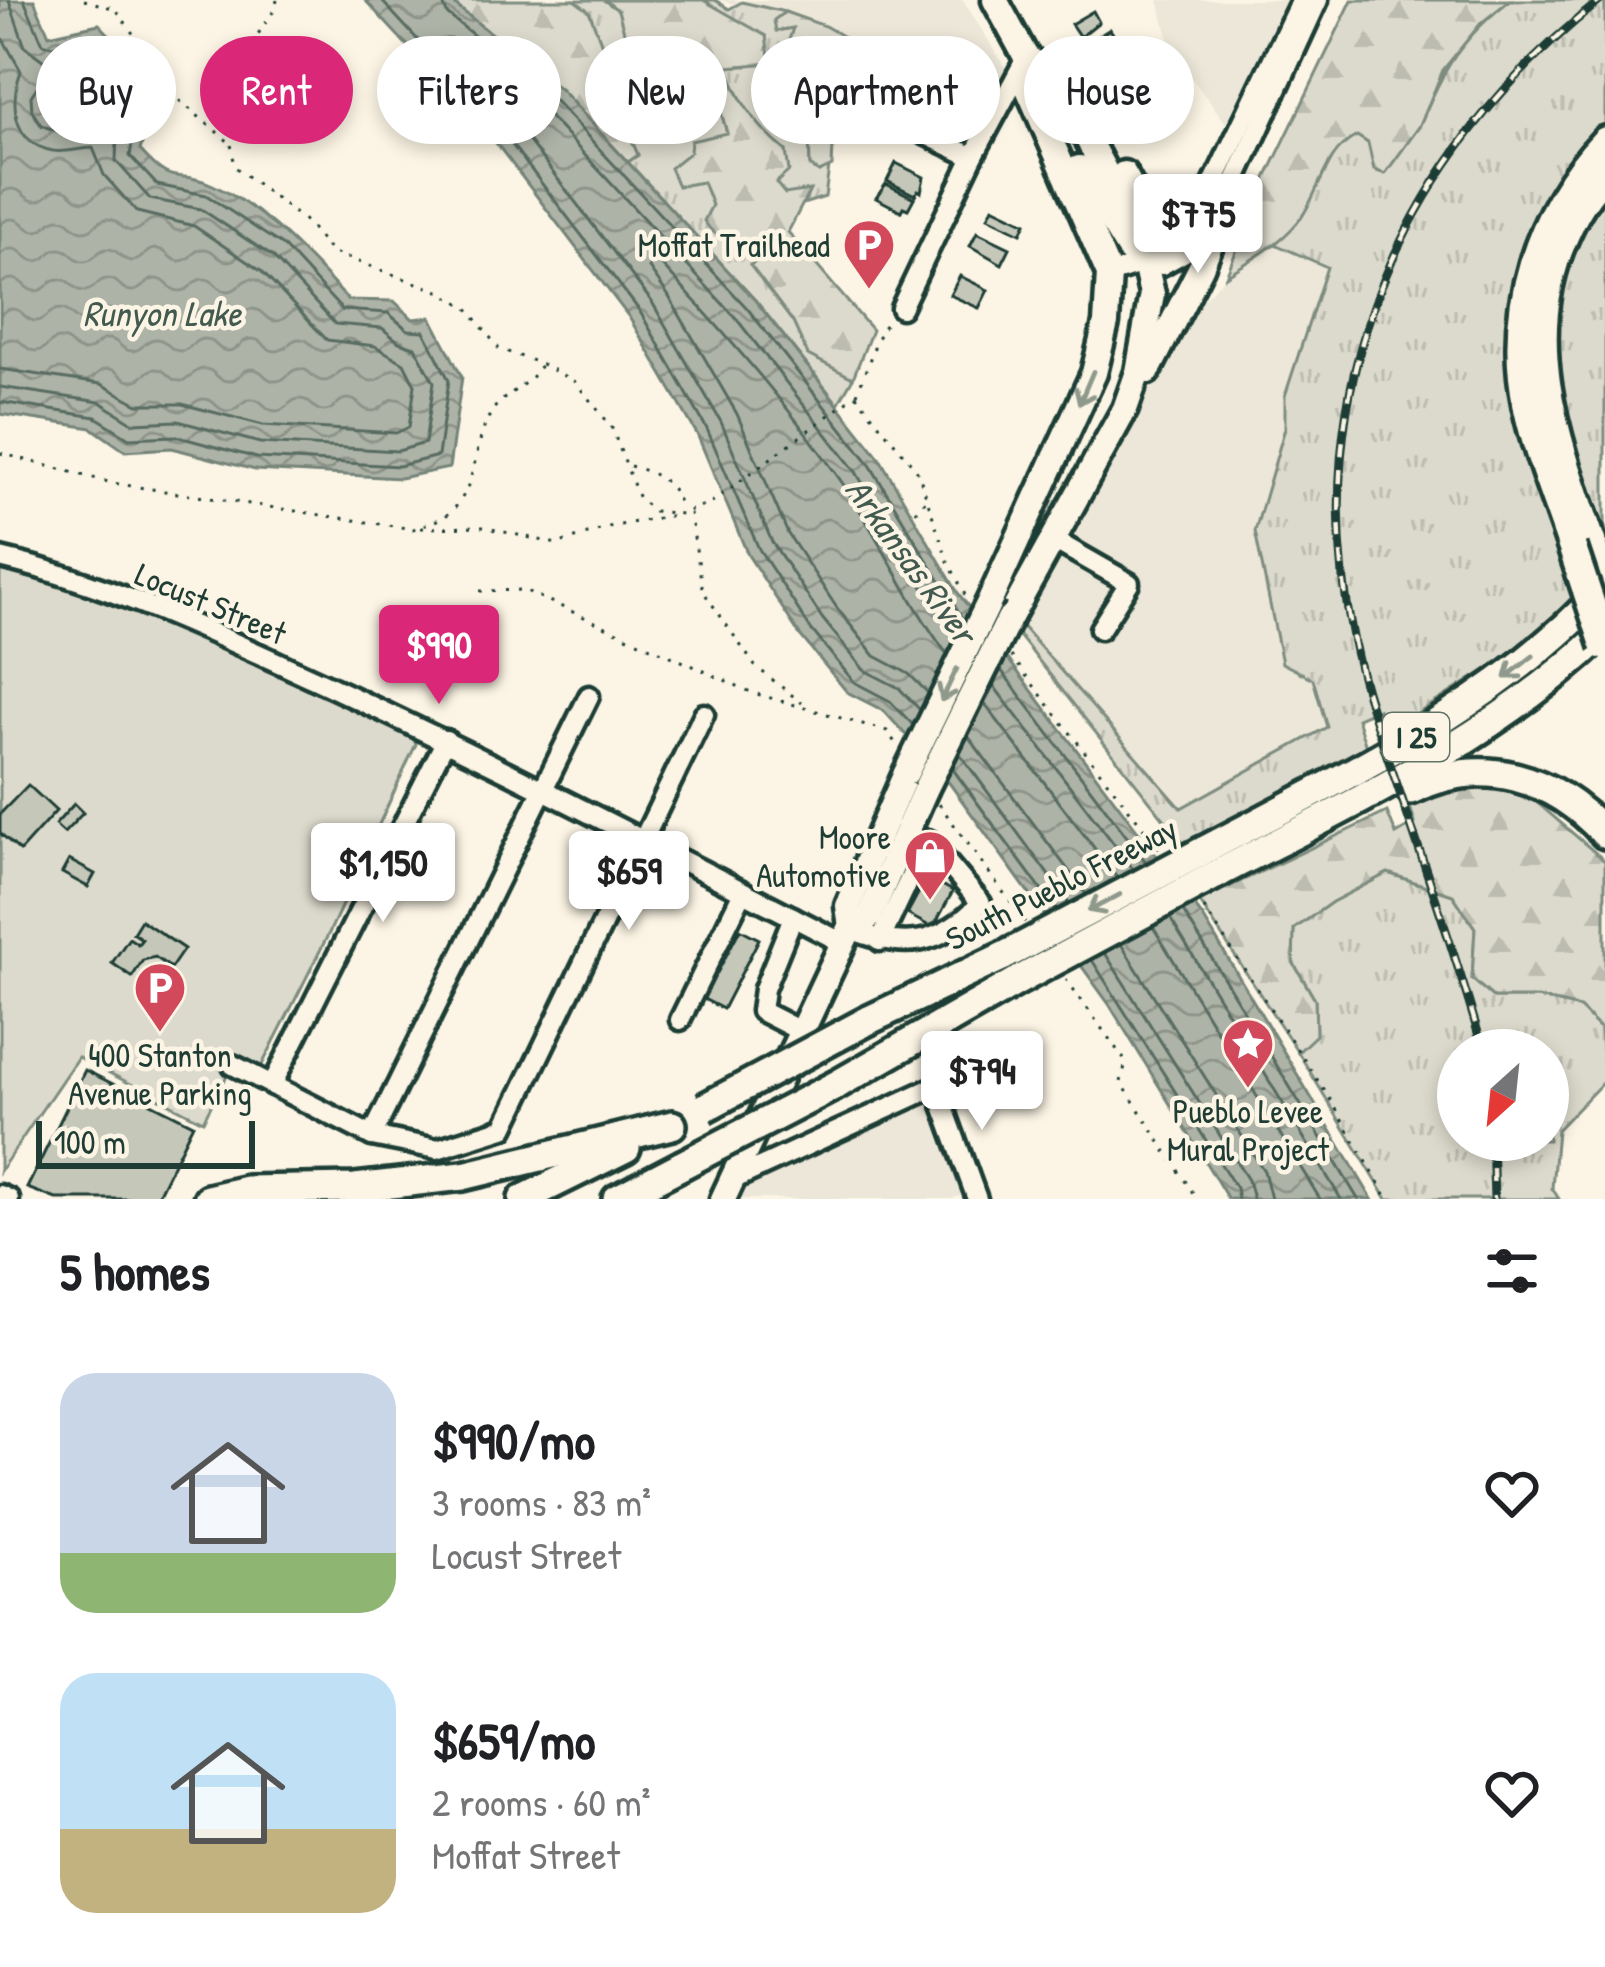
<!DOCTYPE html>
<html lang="en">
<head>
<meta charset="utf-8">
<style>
  :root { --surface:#fff; --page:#f2f2f2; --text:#202124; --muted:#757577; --accent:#db2777 }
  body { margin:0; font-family:"Patrick Hand",sans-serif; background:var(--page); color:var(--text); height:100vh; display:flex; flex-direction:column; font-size:45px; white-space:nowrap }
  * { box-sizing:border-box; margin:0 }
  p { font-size:39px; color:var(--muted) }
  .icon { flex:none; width:66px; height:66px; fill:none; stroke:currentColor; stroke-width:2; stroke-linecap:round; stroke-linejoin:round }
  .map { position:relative; height:1199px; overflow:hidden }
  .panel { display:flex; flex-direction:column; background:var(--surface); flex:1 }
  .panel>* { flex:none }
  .guide { position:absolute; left:36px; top:36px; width:1533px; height:108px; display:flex; gap:24px }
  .needle { width:78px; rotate:207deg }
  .buttons { position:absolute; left:1437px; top:1029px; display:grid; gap:24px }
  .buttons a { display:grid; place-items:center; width:132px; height:132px; border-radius:50%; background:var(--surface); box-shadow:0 6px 18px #0003; font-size:60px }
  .scale { position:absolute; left:36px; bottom:30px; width:219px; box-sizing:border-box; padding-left:12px; border:6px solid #1f3d34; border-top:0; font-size:33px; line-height:42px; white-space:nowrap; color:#1f3d34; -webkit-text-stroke:9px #fcf5e5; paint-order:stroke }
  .price { position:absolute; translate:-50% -102px; padding:0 27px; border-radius:12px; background:#fff; color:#222; font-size:39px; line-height:78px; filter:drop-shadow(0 3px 6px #0008) }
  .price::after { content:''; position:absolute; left:50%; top:72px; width:36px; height:27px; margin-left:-18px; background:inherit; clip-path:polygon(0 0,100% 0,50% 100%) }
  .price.selected { background:var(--accent); color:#fff }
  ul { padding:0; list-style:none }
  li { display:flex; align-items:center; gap:36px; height:300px; padding:0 60px }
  li span { display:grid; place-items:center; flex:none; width:336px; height:240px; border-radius:36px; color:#555 }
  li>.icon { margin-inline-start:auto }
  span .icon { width:144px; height:144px; fill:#fffc; stroke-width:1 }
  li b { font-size:51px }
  h2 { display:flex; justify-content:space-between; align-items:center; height:144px; padding:0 60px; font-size:51px }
  .pill { padding:0 42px; border-radius:54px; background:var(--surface); box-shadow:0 6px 18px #0003; font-size:42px; line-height:108px }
  .pill.selected { background:var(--accent); color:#fff }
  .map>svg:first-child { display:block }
  .built { fill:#ece7d8 }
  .grass { fill:url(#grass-tufts); stroke:#7e8c80; stroke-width:3; fill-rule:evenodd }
  .forest { fill:url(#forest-firs); stroke:#7e8c80; stroke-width:3 }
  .green { fill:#dcdacc; stroke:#7e8c80; stroke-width:3 }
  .water { fill:url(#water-waves); stroke:#758479; stroke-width:3 }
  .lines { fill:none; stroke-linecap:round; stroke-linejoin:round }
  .shore { stroke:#586c62; stroke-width:3 }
  .building { fill:#c5c7b9; stroke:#1f3d34; stroke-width:3 }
  .minor-casing { stroke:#1f3d34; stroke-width:27 }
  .major-casing { stroke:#1f3d34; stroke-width:33 }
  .highway-casing { stroke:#1f3d34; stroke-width:36 }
  .path { stroke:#1f3d34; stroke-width:3; stroke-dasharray:3 9; stroke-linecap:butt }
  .minor { stroke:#fcf5e5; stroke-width:18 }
  .major { stroke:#fcf5e5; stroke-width:24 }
  .highway { stroke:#fcf5e5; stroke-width:27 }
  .rail-casing { stroke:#1f3d34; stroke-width:9 }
  .rail { stroke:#fcf5e5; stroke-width:4.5; stroke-dasharray:14; stroke-linecap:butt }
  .major-bridge-casing { stroke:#1f3d34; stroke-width:33; stroke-linecap:butt }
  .highway-bridge-casing { stroke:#1f3d34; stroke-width:36; stroke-linecap:butt }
  .major-bridge { stroke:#fcf5e5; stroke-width:24 }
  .highway-bridge { stroke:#fcf5e5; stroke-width:27 }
  .oneway { stroke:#8e998c }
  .labels { text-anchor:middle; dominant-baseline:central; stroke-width:9; stroke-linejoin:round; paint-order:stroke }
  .shield { fill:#fcf5e5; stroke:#617469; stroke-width:3 }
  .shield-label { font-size:30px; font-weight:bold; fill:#1f3d34 }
  .poi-label { font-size:33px; fill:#1f3d34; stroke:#fcf5e5; text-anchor:end }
  .street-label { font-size:33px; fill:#1f3d34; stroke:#fcf5e5 }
  .water-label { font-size:36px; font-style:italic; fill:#435a51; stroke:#fcf5e5 }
</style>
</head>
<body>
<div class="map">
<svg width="1605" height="1199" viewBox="0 0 1605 1199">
  <defs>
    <pattern id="grass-tufts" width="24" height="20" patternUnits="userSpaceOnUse" patternTransform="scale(3)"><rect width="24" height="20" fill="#dcdacc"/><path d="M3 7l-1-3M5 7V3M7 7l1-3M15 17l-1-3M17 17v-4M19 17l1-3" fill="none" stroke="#bcbcb0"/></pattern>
    <pattern id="forest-firs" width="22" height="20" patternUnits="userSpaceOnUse" patternTransform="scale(3)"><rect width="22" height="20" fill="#dcdacc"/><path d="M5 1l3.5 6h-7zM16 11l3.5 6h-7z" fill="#bcbcb0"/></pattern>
    <pattern id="water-waves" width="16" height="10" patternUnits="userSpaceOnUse" patternTransform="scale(3)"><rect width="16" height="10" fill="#aeb3a7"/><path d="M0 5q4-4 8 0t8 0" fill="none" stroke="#8d9389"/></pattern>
  </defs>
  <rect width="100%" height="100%" fill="#fcf5e5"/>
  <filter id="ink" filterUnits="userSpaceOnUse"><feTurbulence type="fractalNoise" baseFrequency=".00833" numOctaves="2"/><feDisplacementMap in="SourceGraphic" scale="24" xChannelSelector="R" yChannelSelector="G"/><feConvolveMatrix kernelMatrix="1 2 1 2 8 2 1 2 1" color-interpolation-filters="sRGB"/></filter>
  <g filter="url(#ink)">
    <g class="built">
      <path d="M719 0H963L1014 81 988 129 818 28Z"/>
      <path d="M1158 0H1288L1226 123 1173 54Z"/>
      <path d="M1275 244 1328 267 1285 396V428L1255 531 1313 678 1327 727 1181 808 1021 625 1183 321 1226 276Z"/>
      <path d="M936 1086 974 1191 951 1199H723L732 1180Z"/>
    </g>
    <g class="grass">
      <path d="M574 0H604L618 10C631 55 663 88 692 124L719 104 727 133 711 138 703 181 727 244H754L764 258 751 266 793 322 808 355 853 378 838 404 755 300 628 162 638 155 632 141 633 122 608 115 601 81Z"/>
      <path d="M703 0H715L729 9 742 2 785 12 774 21 777 31 794 27 793 59 803 75 798 94 809 132 810 166 819 172 829 167 825 197 803 204 809 192 785 194 776 183 786 151C757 128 738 102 727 66H747L766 37Z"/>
      <path d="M1510 0H1605V128L1586 144 1536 226 1576 593 1528 643 1387 733 1378 709 1357 718 1366 747 1184 844 1016 632 1021 625 1181 808 1327 727 1313 679 1282 663 1255 531 1285 428V396L1327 267 1275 244 1301 218 1339 145 1356 135 1368 143 1419 127C1443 69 1460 39 1510 0Z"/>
      <path d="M1605 191V553C1588 496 1552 413 1551 355 1549 302 1566 229 1605 191Z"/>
      <path d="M1388 873 1453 895 1475 928 1472 979 1494 998H1538L1580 1008 1600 1028 1605 1080 1557 1130 1552 1188 1559 1199H1387L1298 1052 1316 1034 1315 1000 1293 962 1294 929 1332 902ZM1458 1050H1548V1140H1458Z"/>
    </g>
    <g class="forest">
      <path d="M449 0H574L589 11 609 63 601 81 608 114 633 121 632 141 638 155 628 162 561 90Z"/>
      <path d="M604 0H703L766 36 770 63 727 67C738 102 758 128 786 151L789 171 776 183 785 194 810 190 788 232 872 330 853 378 808 355 793 322 750 265 764 258 755 244C731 243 718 242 704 221L712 205 703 182 678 186 670 168 690 152 691 141 727 133 719 105 692 124 675 129 647 84V69L624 32 618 10Z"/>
      <path d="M1352 0H1510L1481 23 1443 70 1419 127 1385 174 1374 170 1368 143 1357 136C1326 151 1321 187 1303 215 1285 242 1253 258 1226 276L1267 176Z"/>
      <path d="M785 12 825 26 976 113C941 119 911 101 877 97L852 129 834 127 832 166 819 172 810 166 809 132 797 116 803 75 787 46 793 28 776 31 774 20Z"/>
      <path d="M1488 781 1533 799 1605 861V1057L1600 1028 1580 1008 1538 998H1494L1472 979 1475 928 1453 895 1388 873 1332 902 1294 929 1293 962 1315 1000 1316 1035 1298 1052 1199 901 1387 812 1396 834 1415 823 1408 800 1444 786Z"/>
    </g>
    <path class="green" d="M0 570 35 577 213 642 412 737 416 744 330 931 256 1077 232 1066 203 1121 78 1057 0 1171Z"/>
    <g class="water">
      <path d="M0 0H34L49 35 99 24 119 45 57 100 60 106 118 96 150 119 140 150C176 191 175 167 213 185 268 211 308 256 348 300L394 301 413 319 431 317 462 377 449 468 400 478 255 470 172 448 125 451 92 428 0 414Z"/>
      <path d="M365 0H449L561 90 755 300 879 457 958 593 1203 917 1372 1199H1228L1109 1004 950 784 884 711 847 692 800 635 748 555 697 434 629 317 490 135Z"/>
    </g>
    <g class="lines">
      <g class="shore">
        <path d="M381 0 499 128 639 310 707 429 759 549 810 628 854 682 890 701 913 725"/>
        <path d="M442 0 447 14 553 99 747 308 869 463 963 620"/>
        <path d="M0 34 21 71C10 102 11 143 53 151 66 153 80 148 93 148L104 175 137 212 194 226 261 271 327 340 375 346 404 363 415 385 409 427 396 433 263 425 182 404H138L101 384 0 369"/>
        <path d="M0 387 100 402 133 423 178 421 260 443 398 451 425 443 434 382 415 347 399 342 382 328 335 324 273 257 201 209 150 199 116 161 117 132 114 127 62 133 41 125 32 111 31 96 51 66 25 47 9 0"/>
        <path d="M0 402 96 417 129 438 175 436 257 458 399 466 438 456 449 380 424 331 408 330 388 313 342 310 283 246 206 195 157 185 130 156 135 125 118 111 62 118 51 114 46 104 48 93 99 42 93 38 53 46 43 44 24 0"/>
        <path d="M1001 670 1146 862"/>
        <path d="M993 685 1133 869"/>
        <path d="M928 693 909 674 875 656 837 608 788 534 737 414 668 295 649 268 650 260 658 261C722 330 787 403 841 481 880 537 906 599 947 654"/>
        <path d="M984 703 1117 878"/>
        <path d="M920 710 899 688 864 670 822 618 772 542 721 422 652 302 511 118 445 47 446 39H453L543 110 735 317 856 472 934 606 956 636"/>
        <path d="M968 736 1086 894"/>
        <path d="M960 754 1069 903"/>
        <path d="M952 768 1056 910"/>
        <path d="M1183 911 1358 1199"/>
        <path d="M1170 918 1341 1199"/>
        <path d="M1153 927 1320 1199"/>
        <path d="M1121 944 1264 1171 1271 1199"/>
        <path d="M1105 953 1248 1180 1253 1199"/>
        <path d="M1092 960 1236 1188 1238 1199"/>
      </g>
    </g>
    <g class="building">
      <path d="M1093 11 1099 22 1080 37 1071 24Z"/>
      <path d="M1110 29 1120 45 1090 64 1079 48Z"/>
      <path d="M896 163 924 177 921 192 918 190 915 195 887 181Z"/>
      <path d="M886 184 914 198 908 209 903 207 901 211 876 198Z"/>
      <path d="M993 207 1026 223 1021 233 988 217Z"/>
      <path d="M977 232 1010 248 1002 264 970 246Z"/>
      <path d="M960 276 988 290 979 308 950 295Z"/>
      <path d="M28 785 56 811 20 851 0 833V814Z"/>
      <path d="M74 804 83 813 64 833 55 825Z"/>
      <path d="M69 860 95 874 88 887 62 873Z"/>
      <path d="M927 877 953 891 933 928 907 914Z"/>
      <path d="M141 920 184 949 171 968 155 957 143 960 132 977 112 963 129 938 138 944 142 939 133 933Z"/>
      <path d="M740 929 759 939 723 1009 698 996 711 972 716 975Z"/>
      <path d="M85 1070 193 1124 156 1199H56L27 1188Z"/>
    </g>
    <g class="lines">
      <g class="minor-casing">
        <g id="minor">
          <path d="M893 119 973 157"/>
          <path d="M1229 194 1318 0"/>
          <path d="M1147 262 1197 217 1301 0"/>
          <path d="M1109 274 1147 262 1162 265 1185 252 1215 218"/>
          <path d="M901 308 973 157 1025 60"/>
          <path d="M1052 539 1129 583 1100 629"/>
          <path d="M0 558C108 583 213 633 314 679 493 762 668 853 843 943"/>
          <path d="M793 917 764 989 761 1011 802 1032"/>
          <path d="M850 929C905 951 940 946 981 903L928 840 880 941"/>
          <path d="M680 1020 743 892"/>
          <path d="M233 1065 372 1136 437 1149 504 1128 704 714"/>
          <path d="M272 1085 446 740"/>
          <path d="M372 1136 589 696"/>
          <path d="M732 1180 936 1086 977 1199"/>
          <path d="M0 1195 9 1199"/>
        </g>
      </g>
      <g class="major-casing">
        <g id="major">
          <path d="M995 0 1026 57 1056 79 1109 179 1138 233 1152 294 1138 372 1125 409 1009 619"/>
          <path d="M1079 168 1129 250 1140 258"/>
          <path d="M1124 174 1139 201 1160 216 1190 212 1206 194"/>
          <path d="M1148 371 1201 267 1234 186"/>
          <path d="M992 596 1094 373 1106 323 1109 274 1027 86 1026 57"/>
          <path d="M851 926 869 917 925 790"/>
          <path d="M723 1199 851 926 848 906 906 773"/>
        </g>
      </g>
      <g class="highway-casing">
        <g id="highway">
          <path d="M1605 175C1586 192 1574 214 1564 237 1512 354 1569 469 1605 581"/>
          <path d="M1572 547C1557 501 1537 454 1527 406 1507 309 1538 212 1605 141"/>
          <path d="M1411 790C1483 754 1553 777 1605 834"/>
          <path d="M1203 851C1346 775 1493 708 1605 588"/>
          <path d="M1219 873C1355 802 1493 739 1605 632"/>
          <path d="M869 1020 1004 956"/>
          <path d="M838 1084 1021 979"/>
          <path d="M208 1199 247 1190 355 1188 463 1176 672 1125"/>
          <path d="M523 1199 626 1148"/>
          <path d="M617 1199 682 1165"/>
        </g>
      </g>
      <g class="path">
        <path d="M84 0 116 9 179 100 230 143"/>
        <path d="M277 0 275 9 248 49 246 101 231 144 235 167 306 222 331 252 439 291 467 307 499 349 542 364 575 382 611 426 639 499 654 511 681 514 712 502 856 395 918 472 947 559 968 601"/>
        <path d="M857 394 880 331 889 321"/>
        <path d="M0 453 112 483 413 529C424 524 439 521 448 514 479 490 472 441 493 410 505 393 526 388 541 365"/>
        <path d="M630 466C657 473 675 482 681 510"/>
        <path d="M915 512 928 498"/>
        <path d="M690 513 703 591 755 666 802 703"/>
        <path d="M421 528 483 527 557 544 609 527 675 515"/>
        <path d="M480 591 524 590 753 693 887 731 898 747"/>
        <path d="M1011 656 1159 848"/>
        <path d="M939 804 1025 922"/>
        <path d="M1204 908 1332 1102 1388 1199"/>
        <path d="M1066 979 1126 1062 1121 1082 1197 1199"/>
      </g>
      <use href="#minor" class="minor"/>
      <use href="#major" class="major"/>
      <use href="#highway" class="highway"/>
      <g class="rail-casing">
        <g id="rail">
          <path d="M1483 1050C1458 962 1428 876 1399 790 1382 741 1364 693 1354 642 1299 388 1401 157 1601 0"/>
          <path d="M1492 1140 1494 1199"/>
        </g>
      </g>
      <use href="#rail" class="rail"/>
      <g class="major-bridge-casing">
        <g id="major-bridge">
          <path d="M906 773 992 596"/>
          <path d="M925 790 1009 619"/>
        </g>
      </g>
      <g class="highway-bridge-casing">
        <g id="highway-bridge">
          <path d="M1572 547 1605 646"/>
          <path d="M1004 956 1203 851"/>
          <path d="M1021 979 1219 873"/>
          <path d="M704 1108 869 1020"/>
          <path d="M682 1165 838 1084"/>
        </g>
      </g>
      <use href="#major-bridge" class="major-bridge"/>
      <use href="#highway-bridge" class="highway-bridge"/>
    </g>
    <defs><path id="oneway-shaft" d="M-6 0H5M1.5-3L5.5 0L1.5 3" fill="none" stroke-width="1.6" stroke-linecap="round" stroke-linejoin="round" transform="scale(3)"/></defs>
    <g class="oneway">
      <use href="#oneway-shaft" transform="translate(1086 388) rotate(113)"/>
      <use href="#oneway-shaft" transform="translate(1519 667) rotate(142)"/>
      <use href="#oneway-shaft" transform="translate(949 685) rotate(116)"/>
      <use href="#oneway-shaft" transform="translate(1104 903) rotate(152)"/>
    </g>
  </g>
  <defs>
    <g id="parking-pin" transform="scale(2.7)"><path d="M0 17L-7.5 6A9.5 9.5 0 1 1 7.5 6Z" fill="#d1495b" stroke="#fcf5e5"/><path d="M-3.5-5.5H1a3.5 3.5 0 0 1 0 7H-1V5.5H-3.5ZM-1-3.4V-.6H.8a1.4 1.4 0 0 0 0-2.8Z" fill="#fff"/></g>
    <g id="shop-pin" transform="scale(2.7)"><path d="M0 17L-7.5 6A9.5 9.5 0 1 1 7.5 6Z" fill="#d1495b" stroke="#fcf5e5"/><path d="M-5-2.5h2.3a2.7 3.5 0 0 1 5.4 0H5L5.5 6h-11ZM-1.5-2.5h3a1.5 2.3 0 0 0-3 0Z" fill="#fff"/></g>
    <g id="sight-pin" transform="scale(2.7)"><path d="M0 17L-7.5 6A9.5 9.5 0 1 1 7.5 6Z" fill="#d1495b" stroke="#fcf5e5"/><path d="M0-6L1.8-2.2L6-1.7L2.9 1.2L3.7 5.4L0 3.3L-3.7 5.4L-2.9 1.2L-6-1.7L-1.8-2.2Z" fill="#fff"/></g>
  </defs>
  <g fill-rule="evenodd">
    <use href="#parking-pin" x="869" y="245"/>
    <use href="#shop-pin" x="930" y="856"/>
    <use href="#parking-pin" x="160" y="988"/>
    <use href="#sight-pin" x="1248" y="1044"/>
  </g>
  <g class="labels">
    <rect class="shield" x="1383" y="713" width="66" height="48" rx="9"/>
    <g class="shield-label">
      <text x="1416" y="737">I 25</text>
    </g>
    <g class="poi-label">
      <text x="830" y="245">Moffat Trailhead</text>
      <text x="891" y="837">Moore<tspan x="891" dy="38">Automotive</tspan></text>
      <text x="160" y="1055" text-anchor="middle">400 Stanton<tspan x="160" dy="38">Avenue Parking</tspan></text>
      <text x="1248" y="1111" text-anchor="middle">Pueblo Levee<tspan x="1248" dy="38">Mural Project</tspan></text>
    </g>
    <g class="street-label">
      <text transform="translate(211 603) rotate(23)">Locust Street</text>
      <text transform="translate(1061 883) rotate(-27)">South Pueblo Freeway</text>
    </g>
    <g class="water-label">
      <text x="162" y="312">Runyon Lake</text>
      <text transform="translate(912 560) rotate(54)">Arkansas River</text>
    </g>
  </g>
</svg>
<div class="buttons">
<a><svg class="needle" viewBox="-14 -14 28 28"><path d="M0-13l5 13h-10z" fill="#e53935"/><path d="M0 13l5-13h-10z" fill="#757577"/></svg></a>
</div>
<div class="scale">100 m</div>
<b class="price" style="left:1198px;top:276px">$775</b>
<b class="price selected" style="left:439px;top:707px">$990</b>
<b class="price" style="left:383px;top:925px">$1,150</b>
<b class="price" style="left:629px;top:933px">$659</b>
<b class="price" style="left:982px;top:1133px">$794</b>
<div class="guide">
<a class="pill">Buy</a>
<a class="pill selected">Rent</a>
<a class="pill">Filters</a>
<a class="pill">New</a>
<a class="pill">Apartment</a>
<a class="pill">House</a>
</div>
</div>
<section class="panel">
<h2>5 homes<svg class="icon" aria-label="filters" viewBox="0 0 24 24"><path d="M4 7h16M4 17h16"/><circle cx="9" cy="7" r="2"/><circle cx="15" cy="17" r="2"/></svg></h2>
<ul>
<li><span style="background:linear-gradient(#c9d6e8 75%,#8fb573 0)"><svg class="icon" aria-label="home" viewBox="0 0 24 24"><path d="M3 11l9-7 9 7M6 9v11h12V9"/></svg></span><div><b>$990/mo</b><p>3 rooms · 83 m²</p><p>Locust Street</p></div><svg class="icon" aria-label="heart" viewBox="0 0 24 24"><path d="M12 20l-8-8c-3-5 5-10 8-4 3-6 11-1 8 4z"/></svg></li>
<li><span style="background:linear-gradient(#bfe0f5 65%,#c2b280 0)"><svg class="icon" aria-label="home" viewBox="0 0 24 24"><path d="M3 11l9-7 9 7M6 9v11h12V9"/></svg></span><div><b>$659/mo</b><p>2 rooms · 60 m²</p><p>Moffat Street</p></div><svg class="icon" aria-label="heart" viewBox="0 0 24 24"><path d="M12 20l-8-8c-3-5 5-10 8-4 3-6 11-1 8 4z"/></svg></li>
</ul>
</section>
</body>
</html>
